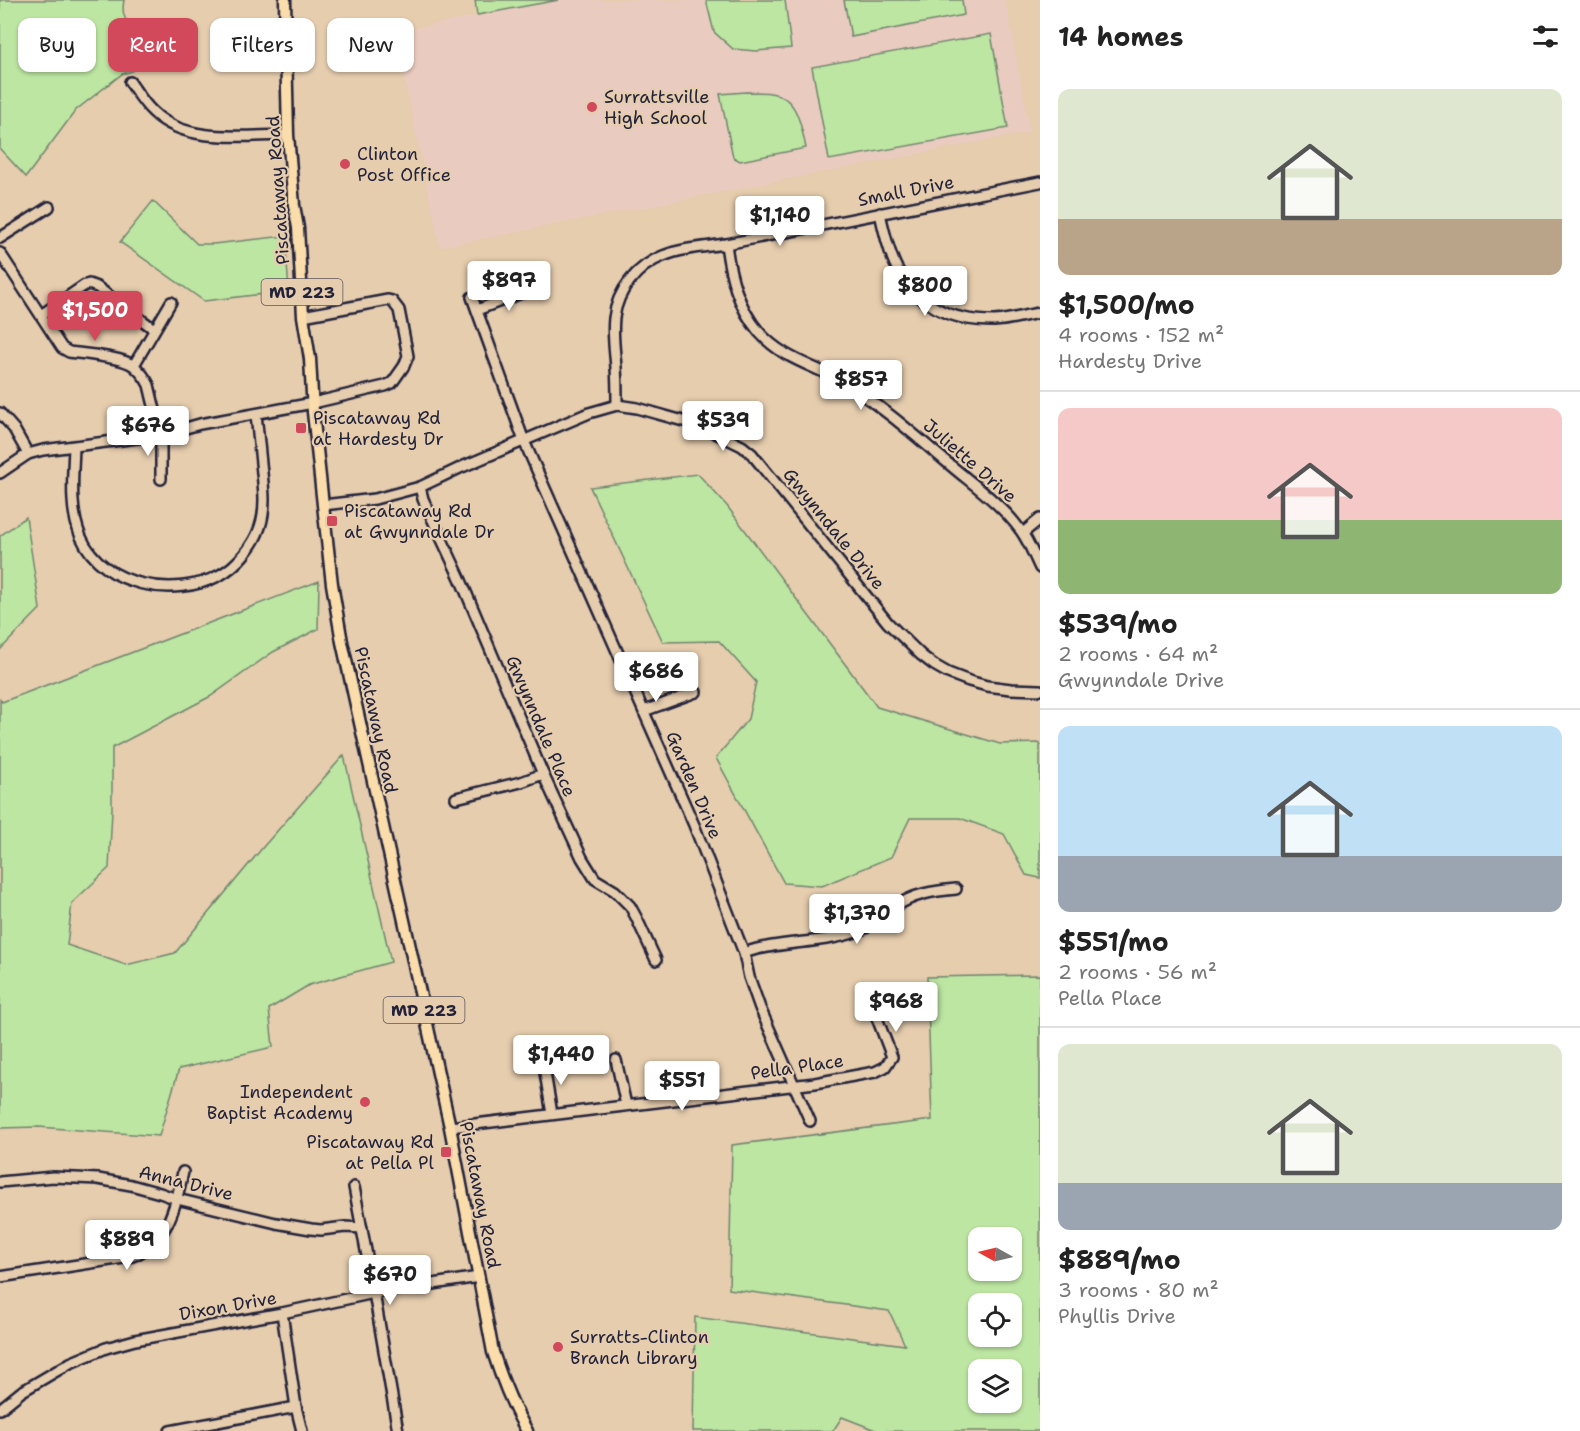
<!DOCTYPE html>
<html lang="en">
<head>
<meta charset="utf-8">
<style>
  :root { --surface:#fff; --page:#f2f2f2; --text:#222; --muted:#767676; --line:#e0e0e0; --accent:#d1495b }
  body { margin:0; font-family:"Shantell Sans",sans-serif; background:var(--page); color:var(--text); height:100vh; display:flex; flex-direction:column; font-size:22px; white-space:nowrap }
  * { box-sizing:border-box; margin:0 }
  p { font-size:20px; color:var(--muted) }
  .icon { flex:none; width:33px; height:33px; fill:none; stroke:currentColor; stroke-width:2; stroke-linecap:round; stroke-linejoin:round }
  .map { position:relative; flex:1; overflow:hidden }
  .side { display:flex; flex-direction:column; background:var(--surface); width:540px }
  .side>* { flex:none }
  .guide { position:absolute; left:18px; top:18px; width:570px; height:54px; display:flex; gap:12px }
  .needle { width:39px; rotate:278deg }
  .fabs { position:absolute; left:968px; top:1227px; display:grid; gap:12px }
  .fabs a { display:grid; place-items:center; width:54px; height:54px; border-radius:12px; background:var(--surface); box-shadow:0 2px 4px #0004; font-size:30px }
  .price { position:absolute; translate:-50% -51px; padding:0 14px; border-radius:6px; background:#fff; color:#222; font-size:20px; line-height:39px; filter:drop-shadow(0 2px 3px #0008) }
  .price::after { content:''; position:absolute; left:50%; top:36px; width:18px; height:14px; margin-left:-9px; background:inherit; clip-path:polygon(0 0,100% 0,50% 100%) }
  .price.current { background:var(--accent); color:#fff }
  ul { padding:0; list-style:none }
  li { display:grid; align-content:center; gap:12px; height:318px; padding:0 18px }
  li+li { border-top:2px solid var(--line) }
  li span { display:grid; place-items:center; height:186px; border-radius:12px; color:#555 }
  li>.icon { margin-inline-start:auto }
  span .icon { width:108px; height:108px; fill:#fffc; stroke-width:1 }
  li b { font-size:26px }
  h2 { display:flex; justify-content:space-between; align-items:center; height:72px; padding:0 18px; font-size:26px }
  .tag { padding:0 21px; border-radius:12px; background:var(--surface); box-shadow:0 2px 4px #0004; font-size:21px; line-height:54px }
  .tag.current { background:var(--accent); color:#fff }
  main { display:flex; flex:1; min-height:0 }
  .map>svg:first-child { display:block }
  .built { fill:#eacbc0 }
  .green { fill:#bde6a2; stroke:#70846e; stroke-width:1.5; fill-rule:evenodd }
  .lines { fill:none; stroke-linecap:round; stroke-linejoin:round }
  .minor-casing { stroke:#22223b; stroke-width:14 }
  .major-casing { stroke:#22223b; stroke-width:15 }
  .minor { stroke:#e6cdae; stroke-width:9 }
  .major { stroke:#faddab; stroke-width:10 }
  .poi-dot { fill:#d1495b; stroke:#e6cdae; stroke-width:2 }
  .labels { text-anchor:middle; dominant-baseline:central; stroke-width:4.5; stroke-linejoin:round; paint-order:stroke }
  .shield { fill:#e6cdae; stroke:#5d555e; stroke-width:1.5 }
  .shield-label { font-size:16px; font-weight:bold; fill:#22223b }
  .poi-label { font-size:18px; fill:#22223b; stroke:#e6cdae; text-anchor:start }
  .street-label { font-size:18px; fill:#22223b; stroke:#e6cdae }
</style>
</head>
<body>
<main>
<div class="map">
<svg width="1040" height="1431" viewBox="0 0 1040 1431">
  <rect width="100%" height="100%" fill="#e6cdae"/>
  <filter id="ink" filterUnits="userSpaceOnUse"><feTurbulence type="fractalNoise" baseFrequency=".0167" numOctaves="2"/><feDisplacementMap in="SourceGraphic" scale="12" xChannelSelector="R" yChannelSelector="G"/><feConvolveMatrix kernelMatrix="1 2 1 2 8 2 1 2 1" color-interpolation-filters="sRGB"/></filter>
  <g filter="url(#ink)">
    <path class="built" d="M559 0H1006L1030 132 440 247 406 87 396 32Z"/>
    <g class="green">
      <path d="M0 0H124C120 20 129 24 143 36L131 52 139 59 132 71 122 74 76 110 26 177 0 149Z"/>
      <path d="M475 0H559L477 15Z"/>
      <path d="M706 0H785L791 48 756 51 733 49 714 32Z"/>
      <path d="M844 0H962L964 15 851 37Z"/>
      <path d="M991 34 1008 128 829 160 812 67Z"/>
      <path d="M746 92C754 92 762 92 770 93 798 96 801 126 806 148L740 161 733 157 720 94Z"/>
      <path d="M153 201 197 244H213L285 236 289 291 204 301 120 242Z"/>
      <path d="M698 474 727 506 877 707 1000 744 1040 743V878L1026 875 1004 834 960 818H910L891 857 822 886 784 883 716 758 748 719 756 682 719 641 663 642 590 487Z"/>
      <path d="M26 517 40 609 0 650V536Z"/>
      <path d="M319 581 318 629 273 652 211 696 112 748V811L109 868 72 903 67 945 126 965 175 953 264 846 344 755 391 962 309 985 269 1009 273 1047 179 1069 159 1136 38 1127 0 1128V699L2 702Z"/>
      <path d="M1040 975V1431H878L842 1417 833 1431H693L695 1317 905 1345 889 1311 729 1289 732 1145 932 1120 927 977ZM978 1238H1011V1270H978ZM978 1304H1011V1336H978ZM978 1370H1011V1402H978Z"/>
    </g>
    <g class="lines">
      <g class="minor-casing">
        <g id="minor">
          <path d="M130 82C137 92 144 104 153 112 187 145 245 135 288 135"/>
          <path d="M880 213C889 255 897 286 936 308 954 318 974 321 994 321 1010 320 1025 315 1040 313"/>
          <path d="M0 238 49 207"/>
          <path d="M726 244C730 276 738 307 759 332 784 361 818 366 848 385 887 410 920 440 955 469 978 488 1004 507 1021 531 1029 542 1034 556 1040 568"/>
          <path d="M0 253 62 348 69 352C84 354 123 357 134 366 140 371 146 379 149 385L161 435V479"/>
          <path d="M472 297 524 441 694 825 744 953 749 977 760 1008 810 1121"/>
          <path d="M477 310 532 289"/>
          <path d="M41 315 85 285 89 284 97 287 154 329"/>
          <path d="M134 365 171 302"/>
          <path d="M617 405C617 393 617 381 616 368 615 352 612 335 614 318 617 291 637 266 663 256 682 248 705 247 726 244L1040 182"/>
          <path d="M0 413 14 429 28 454"/>
          <path d="M74 447C73 476 69 510 81 537 103 587 175 599 220 575 238 565 254 545 260 527 266 509 264 491 262 473 260 453 258 434 256 414"/>
          <path d="M0 473 28 454 43 450 161 435 200 424 313 403 385 386 392 383 404 366 408 356 399 310 392 301 388 300 303 316"/>
          <path d="M420 487 423 499 460 578 543 774 582 858 595 879 615 891 630 906 636 917 656 960"/>
          <path d="M323 505 375 499 420 487 462 467 589 413 617 405 637 408 701 426 742 446 752 454 888 623 921 655 934 665 948 673 969 681 987 686 1011 689 1040 690"/>
          <path d="M1023 533 1040 519"/>
          <path d="M644 711 696 692"/>
          <path d="M456 798 521 782 543 774"/>
          <path d="M744 953C781 940 823 945 861 930 874 925 884 915 895 907 913 894 934 891 956 889"/>
          <path d="M616 1060 626 1105"/>
          <path d="M543 1061 552 1114"/>
          <path d="M450 1127 815 1083 875 1072 885 1067 892 1057 877 1018"/>
          <path d="M0 1182 53 1177 98 1179 131 1185 160 1193 177 1199 276 1223 311 1229 321 1230 345 1227 362 1228"/>
          <path d="M354 1187 374 1293 398 1431"/>
          <path d="M0 1277 130 1257C168 1243 175 1208 183 1172"/>
          <path d="M282 1313 296 1407 302 1431"/>
          <path d="M0 1409 21 1392 70 1363 106 1348 135 1340 282 1313 374 1293 479 1277"/>
          <path d="M170 1431 296 1407"/>
        </g>
      </g>
      <g class="major-casing">
        <path id="major" d="M285 0 288 135 294 205 298 228 303 316 310 359 313 412 323 505 332 584 342 642 450 1127 493 1352C502 1380 512 1406 527 1431"/>
      </g>
      <use href="#minor" class="minor"/>
      <use href="#major" class="major"/>
    </g>
  </g>
  <g class="poi-dot">
    <circle cx="592" cy="107" r="6"/>
    <circle cx="345" cy="164" r="6"/>
    <rect x="295" y="422" width="12" height="12" rx="3"/>
    <rect x="326" y="515" width="12" height="12" rx="3"/>
    <circle cx="365" cy="1102" r="6"/>
    <rect x="440" y="1146" width="12" height="12" rx="3"/>
    <circle cx="558" cy="1347" r="6"/>
  </g>
  <g class="labels">
    <g class="shield">
      <rect x="261.5" y="279" width="81" height="26" rx="4.5"/>
      <rect x="383.5" y="997" width="81" height="26" rx="4.5"/>
    </g>
    <g class="shield-label">
      <text x="302" y="292">MD 223</text>
      <text x="424" y="1010">MD 223</text>
    </g>
    <g class="poi-label">
      <text x="604" y="97">Surrattsville<tspan x="604" dy="21">High School</tspan></text>
      <text x="357" y="154">Clinton<tspan x="357" dy="21">Post Office</tspan></text>
      <text x="313" y="418">Piscataway Rd<tspan x="313" dy="21">at Hardesty Dr</tspan></text>
      <text x="344" y="511">Piscataway Rd<tspan x="344" dy="21">at Gwynndale Dr</tspan></text>
      <text x="353" y="1092" text-anchor="end">Independent<tspan x="353" dy="21">Baptist Academy</tspan></text>
      <text x="434" y="1142" text-anchor="end">Piscataway Rd<tspan x="434" dy="21">at Pella Pl</tspan></text>
      <text x="570" y="1337">Surratts-Clinton<tspan x="570" dy="21">Branch Library</tspan></text>
    </g>
    <g class="street-label">
      <text transform="translate(278 190) rotate(-94)">Piscataway Road</text>
      <text transform="translate(906 191) rotate(-11)">Small Drive</text>
      <text transform="translate(970 461) rotate(41)">Juliette Drive</text>
      <text transform="translate(834 529) rotate(51)">Gwynndale Drive</text>
      <text transform="translate(376 720) rotate(78)">Piscataway Road</text>
      <text transform="translate(541 726) rotate(67)">Gwynndale Place</text>
      <text transform="translate(694 785) rotate(67)">Garden Drive</text>
      <text transform="translate(797 1067) rotate(-8)">Pella Place</text>
      <text transform="translate(186 1183) rotate(14)">Anna Drive</text>
      <text transform="translate(480 1195) rotate(79)">Piscataway Road</text>
      <text transform="translate(228 1306) rotate(-10)">Dixon Drive</text>
    </g>
  </g>
</svg>
<div class="fabs">
<a><svg class="needle" viewBox="-14 -14 28 28"><path d="M0-13l5 13h-10z" fill="#e53935"/><path d="M0 13l5-13h-10z" fill="#767676"/></svg></a>
<a><svg class="icon" aria-label="locate" viewBox="0 0 24 24"><circle cx="12" cy="12" r="6"/><path d="M12 2v4M12 18v4M2 12h4M18 12h4"/></svg></a>
<a><svg class="icon" aria-label="layers" viewBox="0 0 24 24"><path d="M12 4l9 5-9 5-9-5zM3 14l9 5 9-5"/></svg></a>
</div>
<b class="price" style="left:780px;top:247px">$1,140</b>
<b class="price" style="left:509px;top:312px">$897</b>
<b class="price" style="left:925px;top:317px">$800</b>
<b class="price current" style="left:95px;top:342px">$1,500</b>
<b class="price" style="left:861px;top:411px">$857</b>
<b class="price" style="left:723px;top:452px">$539</b>
<b class="price" style="left:148px;top:457px">$676</b>
<b class="price" style="left:656px;top:703px">$686</b>
<b class="price" style="left:857px;top:945px">$1,370</b>
<b class="price" style="left:896px;top:1033px">$968</b>
<b class="price" style="left:561px;top:1086px">$1,440</b>
<b class="price" style="left:682px;top:1112px">$551</b>
<b class="price" style="left:127px;top:1271px">$889</b>
<b class="price" style="left:390px;top:1306px">$670</b>
<div class="guide">
<a class="tag">Buy</a>
<a class="tag current">Rent</a>
<a class="tag">Filters</a>
<a class="tag">New</a>
</div>
</div>
<section class="side">
<h2>14 homes<svg class="icon" aria-label="filters" viewBox="0 0 24 24"><path d="M4 7h16M4 17h16"/><circle cx="9" cy="7" r="2"/><circle cx="15" cy="17" r="2"/></svg></h2>
<ul>
<li><span style="background:linear-gradient(#dfe7d0 70%,#b9a48a 0)"><svg class="icon" aria-label="home" viewBox="0 0 24 24"><path d="M3 11l9-7 9 7M6 9v11h12V9"/></svg></span><div><b>$1,500/mo</b><p>4 rooms · 152 m²</p><p>Hardesty Drive</p></div></li>
<li><span style="background:linear-gradient(#f6c9c9 60%,#8fb573 0)"><svg class="icon" aria-label="home" viewBox="0 0 24 24"><path d="M3 11l9-7 9 7M6 9v11h12V9"/></svg></span><div><b>$539/mo</b><p>2 rooms · 64 m²</p><p>Gwynndale Drive</p></div></li>
<li><span style="background:linear-gradient(#bfe0f5 70%,#9aa5b1 0)"><svg class="icon" aria-label="home" viewBox="0 0 24 24"><path d="M3 11l9-7 9 7M6 9v11h12V9"/></svg></span><div><b>$551/mo</b><p>2 rooms · 56 m²</p><p>Pella Place</p></div></li>
<li><span style="background:linear-gradient(#dfe7d0 75%,#9aa5b1 0)"><svg class="icon" aria-label="home" viewBox="0 0 24 24"><path d="M3 11l9-7 9 7M6 9v11h12V9"/></svg></span><div><b>$889/mo</b><p>3 rooms · 80 m²</p><p>Phyllis Drive</p></div></li>
</ul>
</section>
</main>
</body>
</html>
